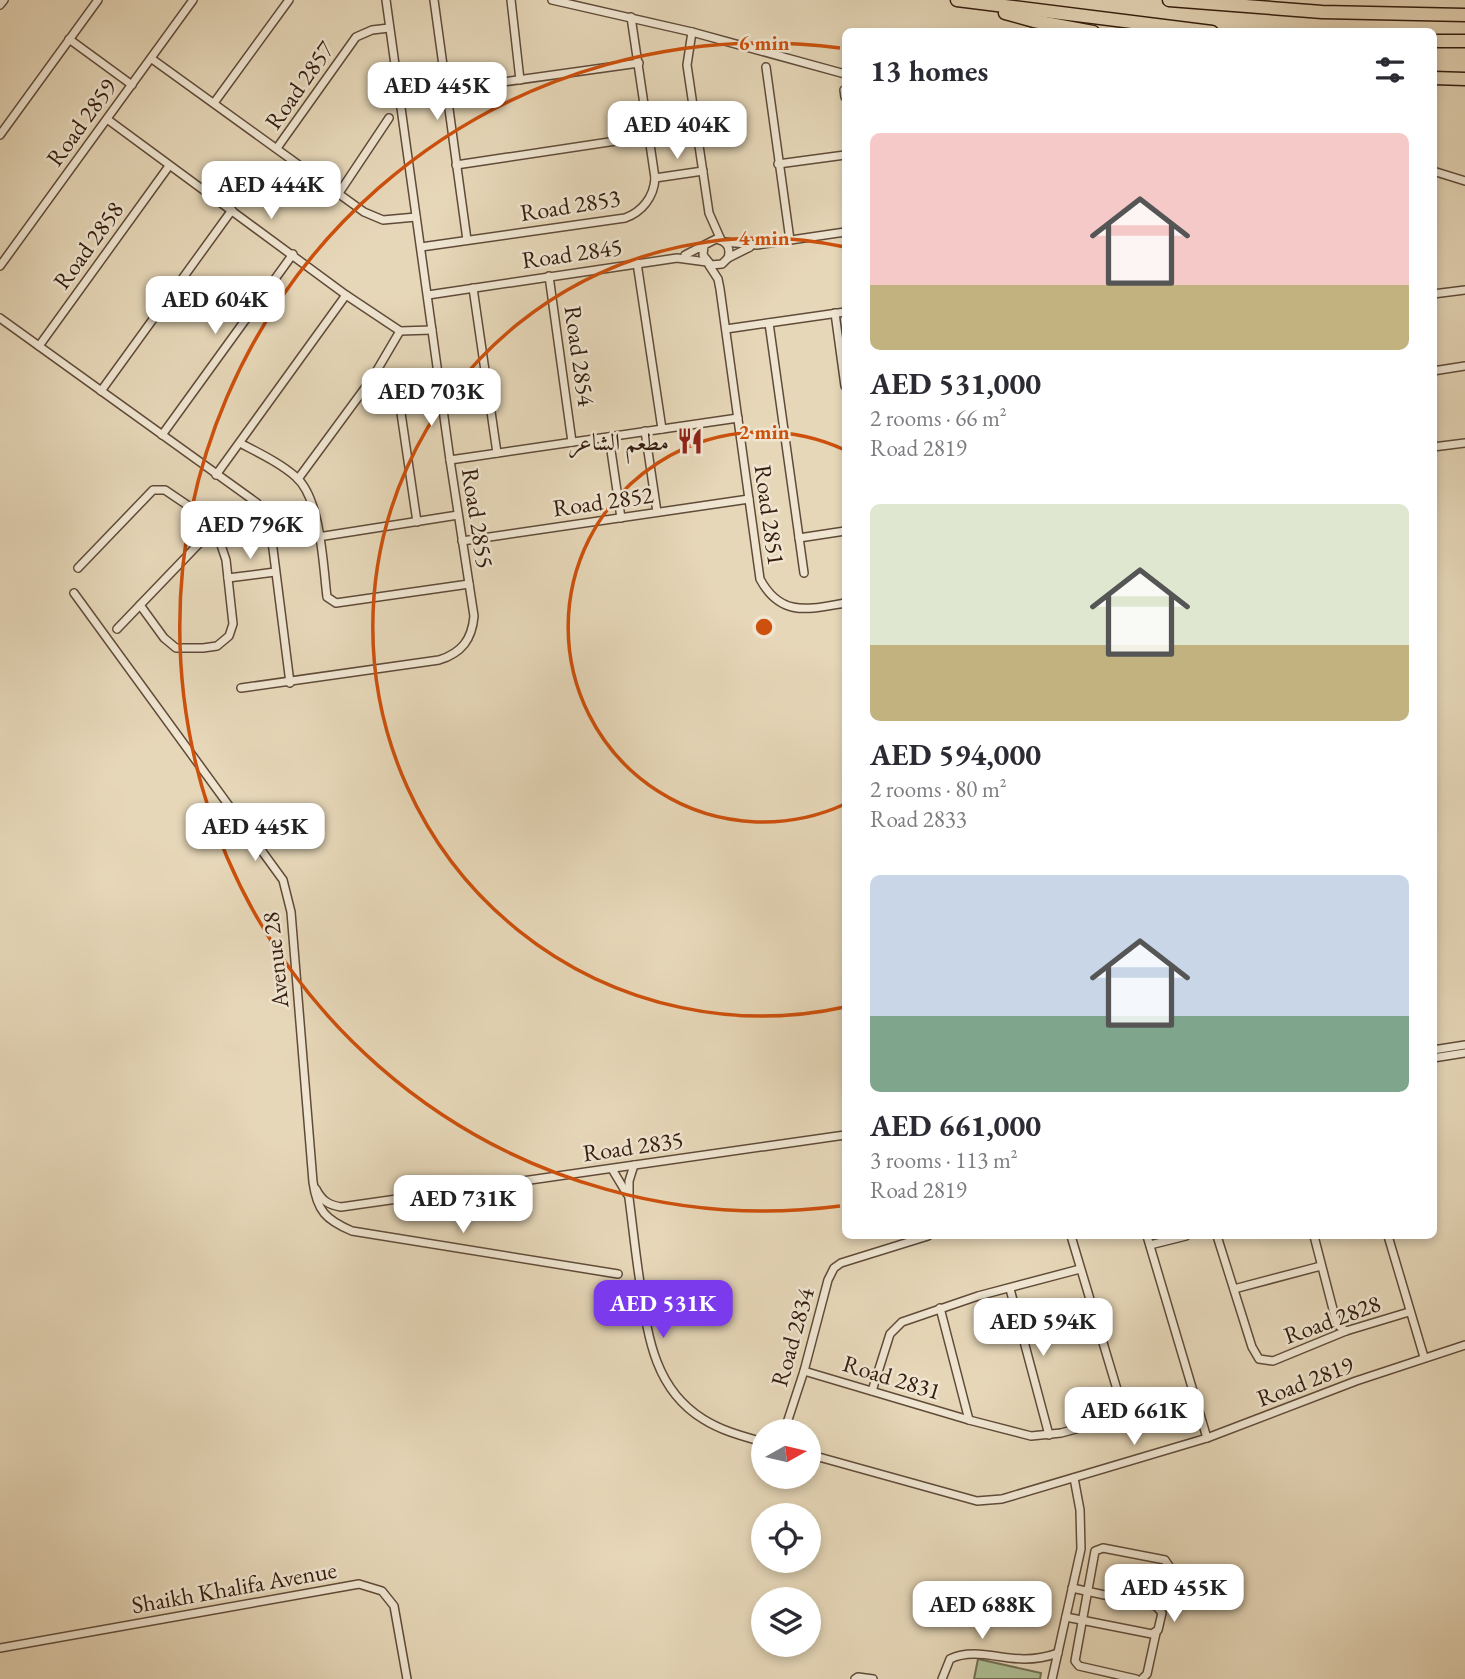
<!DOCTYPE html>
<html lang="en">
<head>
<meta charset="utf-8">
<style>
  :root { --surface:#fff; --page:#f7f7f7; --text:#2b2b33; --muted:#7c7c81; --accent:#7c3aed }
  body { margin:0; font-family:"EB Garamond",Amiri,serif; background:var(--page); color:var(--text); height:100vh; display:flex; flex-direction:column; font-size:26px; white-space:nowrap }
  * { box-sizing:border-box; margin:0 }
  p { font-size:23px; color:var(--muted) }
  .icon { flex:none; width:38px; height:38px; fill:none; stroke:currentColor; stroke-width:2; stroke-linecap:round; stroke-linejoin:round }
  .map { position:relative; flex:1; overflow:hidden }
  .side { position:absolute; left:842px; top:28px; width:595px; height:1211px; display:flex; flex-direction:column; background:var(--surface); border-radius:10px; box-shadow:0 4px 10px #0003 }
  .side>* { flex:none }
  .needle { width:46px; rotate:82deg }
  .buttons { position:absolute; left:751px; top:1419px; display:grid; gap:14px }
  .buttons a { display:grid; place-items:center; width:70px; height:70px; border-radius:50%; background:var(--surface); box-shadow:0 4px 10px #0003; font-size:35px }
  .price { position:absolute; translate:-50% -60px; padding:0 16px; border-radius:14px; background:#fff; color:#222; font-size:23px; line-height:46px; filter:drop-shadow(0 2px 4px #0008) }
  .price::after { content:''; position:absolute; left:50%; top:42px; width:21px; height:16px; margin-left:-10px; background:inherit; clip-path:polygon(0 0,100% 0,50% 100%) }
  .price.on { background:var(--accent); color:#fff }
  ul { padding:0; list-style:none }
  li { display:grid; align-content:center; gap:14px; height:371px; padding:0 28px }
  li span { display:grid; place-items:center; height:217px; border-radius:10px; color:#555 }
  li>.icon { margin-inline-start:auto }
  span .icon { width:126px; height:126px; fill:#fffc; stroke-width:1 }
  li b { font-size:30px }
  h2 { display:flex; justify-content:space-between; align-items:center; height:84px; padding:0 28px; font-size:30px }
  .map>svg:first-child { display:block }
  .green { fill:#aebf94; stroke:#716e52; stroke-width:2 }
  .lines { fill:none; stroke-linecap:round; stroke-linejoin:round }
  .street-casing { stroke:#604b39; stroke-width:10 }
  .highway-casing { stroke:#341c0f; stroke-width:15 }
  .street { stroke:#efe5d1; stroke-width:7 }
  .highway { stroke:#e6d7b8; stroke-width:12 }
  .ring { fill:none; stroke:#cd500c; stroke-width:3.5 }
  .labels { text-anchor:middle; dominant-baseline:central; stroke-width:5; stroke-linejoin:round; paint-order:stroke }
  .street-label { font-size:24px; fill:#341c0f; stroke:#efe5d1 }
  .poi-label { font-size:24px; fill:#341c0f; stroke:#efe5d1; text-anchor:end }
  .centre { fill:#cd500c; stroke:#efe5d1; stroke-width:3.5 }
  .ring-label { font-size:21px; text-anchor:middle; font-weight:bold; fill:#cd500c; stroke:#efe5d1; stroke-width:5; stroke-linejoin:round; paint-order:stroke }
</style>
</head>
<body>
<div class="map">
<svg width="1465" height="1679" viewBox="0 0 1465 1679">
  <rect width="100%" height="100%" fill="#e6d7b8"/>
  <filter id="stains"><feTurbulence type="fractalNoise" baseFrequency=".00286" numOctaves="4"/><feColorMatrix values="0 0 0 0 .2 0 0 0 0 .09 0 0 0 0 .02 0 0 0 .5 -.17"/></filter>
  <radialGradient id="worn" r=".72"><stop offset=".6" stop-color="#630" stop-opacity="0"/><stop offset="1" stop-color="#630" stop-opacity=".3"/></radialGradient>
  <path class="green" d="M978 1659 1041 1673 1040 1679H974Z"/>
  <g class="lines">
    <g class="street-casing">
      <g id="street">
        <path d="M434 0 467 240"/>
        <path d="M511 0 520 80"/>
        <path d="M552 0 692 32 845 74"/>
        <path d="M0 5 4 0"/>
        <path d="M692 32 687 65 709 213 721 240"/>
        <path d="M69 39 132 85"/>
        <path d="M152 59 364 212 383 220 416 217"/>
        <path d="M766 67 790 240"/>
        <path d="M446 90 639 63"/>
        <path d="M844 90 845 97"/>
        <path d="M214 103 289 0"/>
        <path d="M107 119 346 295 400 331 432 330"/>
        <path d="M0 135 98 0"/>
        <path d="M277 148 356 37 372 30 389 28"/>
        <path d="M778 164 845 155"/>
        <path d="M456 165 649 136"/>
        <path d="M1433 171 1465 181"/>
        <path d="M655 178 703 171"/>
        <path d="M339 193 389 118"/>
        <path d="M725 242 757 245 845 232"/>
        <path d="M421 247 625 218C642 212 654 197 655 178L631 17"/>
        <path d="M685 255 716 239C727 241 731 248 728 258L722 264 711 265 703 255 704 246"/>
        <path d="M728 258 750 247"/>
        <path d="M637 263 662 429"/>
        <path d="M0 266 193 0"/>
        <path d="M549 276 572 442"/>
        <path d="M473 288 497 453"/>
        <path d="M1433 294 1465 290"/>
        <path d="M428 295 677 258 707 262 718 279 720 289 760 579C781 618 809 609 845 603"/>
        <path d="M835 313 845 386"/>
        <path d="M0 318 257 503 269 527 272 541 290 683"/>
        <path d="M769 323 804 573"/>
        <path d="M726 329 845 312"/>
        <path d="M39 346 169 166"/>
        <path d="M1433 371 1465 366"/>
        <path d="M373 377 391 392 401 413 417 522"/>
        <path d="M101 391 232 210"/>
        <path d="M645 431 657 512"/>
        <path d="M162 435 293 254"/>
        <path d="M609 437 621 518"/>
        <path d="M240 443C259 453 280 463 296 477 321 499 323 565 327 597L336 603 469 584"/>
        <path d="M1433 447 1465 443"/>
        <path d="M450 460 738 418"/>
        <path d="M216 475 346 295"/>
        <path d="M298 479 373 377 400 331"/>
        <path d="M318 537 458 515"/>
        <path d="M799 538 845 531"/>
        <path d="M462 541 749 499"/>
        <path d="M78 568 153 490H165L193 509 218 536 226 560 233 624 229 636 217 646 203 648H176L164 638 140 605"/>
        <path d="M228 578 275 572"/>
        <path d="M74 593 283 880 291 912 313 1182C317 1211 326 1220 352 1231L618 1274"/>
        <path d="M117 629 213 529"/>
        <path d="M241 688 439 660C462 653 472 639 474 616L450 460 386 0"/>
        <path d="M1433 1050 1465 1045"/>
        <path d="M1433 1058 1465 1053"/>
        <path d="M634 1165 629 1181V1198C633 1228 636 1259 641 1289 648 1339 656 1390 703 1419 722 1431 742 1436 763 1442"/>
        <path d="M612 1169 627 1194"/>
        <path d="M316 1189C322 1201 329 1205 341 1207L845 1135"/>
        <path d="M1071 1236 1125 1416"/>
        <path d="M1147 1236 1207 1438"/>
        <path d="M1217 1236 1252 1347 1259 1359 1273 1361 1346 1331 1409 1312"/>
        <path d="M1314 1236 1335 1317 1339 1326 1346 1331"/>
        <path d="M1388 1236 1424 1357"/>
        <path d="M1150 1245 1186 1236"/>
        <path d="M1010 1289 1049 1435"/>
        <path d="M1234 1289 1321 1266"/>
        <path d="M940 1308 969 1420"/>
        <path d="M804 1371 969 1420 1031 1436 1061 1433 1194 1397"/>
        <path d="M872 1391 890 1334 902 1322 978 1296 1080 1269"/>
        <path d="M784 1432 804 1371 828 1280 834 1268 841 1263 928 1236"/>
        <path d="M808 1454 977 1501 1002 1499 1207 1438 1356 1381 1465 1345"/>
        <path d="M1066 1617 1152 1634 1158 1630 1162 1613 1156 1606 1072 1588"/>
        <path d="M0 1648 359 1584 382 1591 394 1606 407 1679"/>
        <path d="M855 1679 858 1677 873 1679"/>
        <path d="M942 1679 950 1659C973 1648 1000 1659 1024 1659 1036 1659 1047 1657 1058 1653"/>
        <path d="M1052 1679 1081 1549 1080 1510 1074 1478"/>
        <path d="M1136 1679 1079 1666 1075 1661 1095 1551 1103 1548 1165 1560 1169 1566 1161 1609"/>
        <path d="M1142 1679 1147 1674 1156 1633"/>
      </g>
    </g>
    <g class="highway-casing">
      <g id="highway">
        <path d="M957 0 1212 32"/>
        <path d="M1169 0 1322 12 1465 15"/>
        <path d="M1005 13 1034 21 1093 32"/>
        <path d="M1433 41H1465"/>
        <path d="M1433 78 1465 79"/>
      </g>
    </g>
    <use href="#street" class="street"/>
    <use href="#highway" class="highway"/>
  </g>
  <g class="ring">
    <path d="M845 804A195 195 0 1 1 845 450"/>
    <path d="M845 1007A389 389 0 1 1 845 247"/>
    <path d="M840 1206A584 584 0 1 1 840 48"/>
  </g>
  <defs>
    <g id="restaurant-bare" transform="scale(2.1)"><path d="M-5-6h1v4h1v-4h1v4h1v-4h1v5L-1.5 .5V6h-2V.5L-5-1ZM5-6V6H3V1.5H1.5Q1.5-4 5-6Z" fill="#8f2418" stroke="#efe5d1" stroke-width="2.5" paint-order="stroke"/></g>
  </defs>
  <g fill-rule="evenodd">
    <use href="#restaurant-bare" x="690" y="441"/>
  </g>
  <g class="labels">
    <g class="street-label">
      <text transform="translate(299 85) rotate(-55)">Road 2857</text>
      <text transform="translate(81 122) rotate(-54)">Road 2859</text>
      <text transform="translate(570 205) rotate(-9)">Road 2853</text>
      <text transform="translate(88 245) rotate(-54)">Road 2858</text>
      <text transform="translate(572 253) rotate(-8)">Road 2845</text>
      <text transform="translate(580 356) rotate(82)">Road 2854</text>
      <text transform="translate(603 501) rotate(-8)">Road 2852</text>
      <text transform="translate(770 515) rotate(82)">Road 2851</text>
      <text transform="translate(478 518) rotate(81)">Road 2855</text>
      <text transform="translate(275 960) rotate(-96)">Avenue 28</text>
      <text transform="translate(633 1146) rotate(-8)">Road 2835</text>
      <text transform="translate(1332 1319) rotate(-20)">Road 2828</text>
      <text transform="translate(792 1337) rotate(-74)">Road 2834</text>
      <text transform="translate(892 1377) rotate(17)">Road 2831</text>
      <text transform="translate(1305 1381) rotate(-21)">Road 2819</text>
      <text transform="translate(234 1587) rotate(-10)">Shaikh Khalifa Avenue</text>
    </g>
    <g class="poi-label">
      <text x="669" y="441">مطعم الشاعر</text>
    </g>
  </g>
  <circle cx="764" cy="627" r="10" class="centre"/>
  <g class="ring-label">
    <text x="764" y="50">6 min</text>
    <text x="764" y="245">4 min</text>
    <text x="764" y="439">2 min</text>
  </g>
  <rect width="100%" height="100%" filter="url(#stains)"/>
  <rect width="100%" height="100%" fill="url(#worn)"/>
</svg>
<div class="buttons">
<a><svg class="needle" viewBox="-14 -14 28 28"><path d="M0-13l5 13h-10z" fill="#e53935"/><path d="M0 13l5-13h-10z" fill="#7c7c81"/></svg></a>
<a><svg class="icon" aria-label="locate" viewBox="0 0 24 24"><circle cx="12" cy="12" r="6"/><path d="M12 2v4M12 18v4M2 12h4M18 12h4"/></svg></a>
<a><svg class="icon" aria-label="layers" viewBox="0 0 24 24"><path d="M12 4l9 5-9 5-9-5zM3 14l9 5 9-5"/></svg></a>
</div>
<b class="price" style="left:437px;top:122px">AED 445K</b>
<b class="price" style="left:677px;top:161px">AED 404K</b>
<b class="price" style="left:271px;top:221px">AED 444K</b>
<b class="price" style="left:215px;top:336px">AED 604K</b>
<b class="price" style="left:431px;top:428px">AED 703K</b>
<b class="price" style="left:250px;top:561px">AED 796K</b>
<b class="price" style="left:255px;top:863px">AED 445K</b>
<b class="price" style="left:463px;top:1235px">AED 731K</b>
<b class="price on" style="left:663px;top:1340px">AED 531K</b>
<b class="price" style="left:1043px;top:1358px">AED 594K</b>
<b class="price" style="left:1134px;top:1447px">AED 661K</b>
<b class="price" style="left:1174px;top:1624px">AED 455K</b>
<b class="price" style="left:982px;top:1641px">AED 688K</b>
<section class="side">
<h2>13 homes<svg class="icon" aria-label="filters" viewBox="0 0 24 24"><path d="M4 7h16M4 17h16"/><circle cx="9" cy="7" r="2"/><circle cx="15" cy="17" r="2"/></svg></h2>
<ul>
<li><span style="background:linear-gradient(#f6c9c9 70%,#c2b280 0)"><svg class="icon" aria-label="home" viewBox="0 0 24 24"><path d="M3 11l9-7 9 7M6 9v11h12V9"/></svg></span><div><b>AED 531,000</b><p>2 rooms · 66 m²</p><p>Road 2819</p></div></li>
<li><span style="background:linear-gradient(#dfe7d0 65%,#c2b280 0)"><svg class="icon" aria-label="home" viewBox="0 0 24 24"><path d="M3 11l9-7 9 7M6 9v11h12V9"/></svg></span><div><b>AED 594,000</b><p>2 rooms · 80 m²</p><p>Road 2833</p></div></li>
<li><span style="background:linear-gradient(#c9d6e8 65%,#7fa58c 0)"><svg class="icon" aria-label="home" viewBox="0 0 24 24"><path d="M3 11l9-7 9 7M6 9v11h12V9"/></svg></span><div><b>AED 661,000</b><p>3 rooms · 113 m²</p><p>Road 2819</p></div></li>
</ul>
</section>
</div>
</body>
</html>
